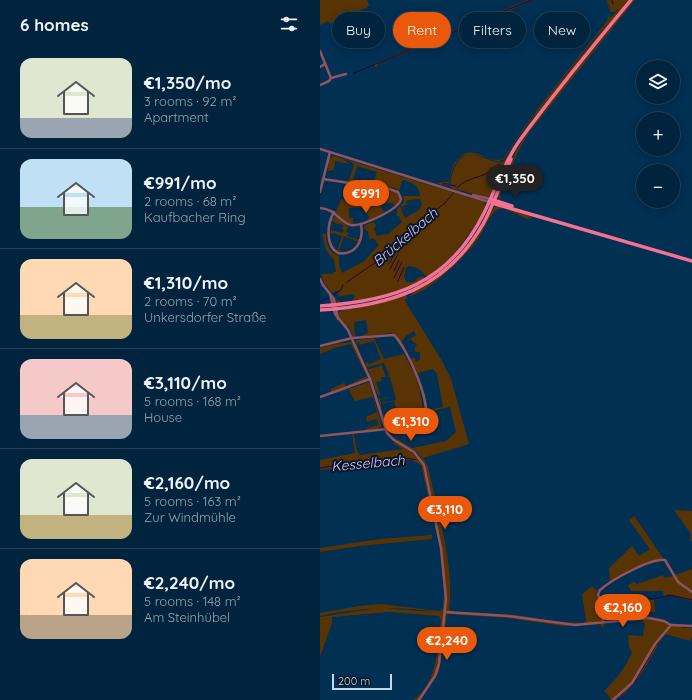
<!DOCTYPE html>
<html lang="en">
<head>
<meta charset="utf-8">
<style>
  :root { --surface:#01243e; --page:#0b2c45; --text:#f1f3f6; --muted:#96a4b0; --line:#234158; --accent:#ea580c }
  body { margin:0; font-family:Quicksand,sans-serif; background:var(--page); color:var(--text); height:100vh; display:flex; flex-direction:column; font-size:15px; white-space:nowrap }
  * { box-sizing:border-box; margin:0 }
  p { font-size:13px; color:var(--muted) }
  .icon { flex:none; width:22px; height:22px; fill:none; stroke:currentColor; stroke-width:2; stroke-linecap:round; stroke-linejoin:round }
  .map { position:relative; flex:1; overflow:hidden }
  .panel { display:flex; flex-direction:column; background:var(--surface); width:320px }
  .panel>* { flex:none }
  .guide { position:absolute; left:12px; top:12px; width:300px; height:36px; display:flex; gap:8px }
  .fabs { position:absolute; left:316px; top:60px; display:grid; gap:8px }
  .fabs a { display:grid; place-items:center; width:44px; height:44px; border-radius:50%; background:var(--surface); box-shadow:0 2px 10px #0003,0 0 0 1px var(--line); font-size:20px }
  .scale { position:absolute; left:12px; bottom:10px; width:60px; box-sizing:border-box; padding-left:4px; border:2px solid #c0d7ed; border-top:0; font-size:11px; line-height:14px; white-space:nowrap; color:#c0d7ed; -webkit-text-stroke:3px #061827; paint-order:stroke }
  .price { position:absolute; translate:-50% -34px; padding:0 9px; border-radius:14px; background:var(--accent); color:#fff; font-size:13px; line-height:26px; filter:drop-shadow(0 1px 2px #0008) }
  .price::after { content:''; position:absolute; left:50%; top:24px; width:12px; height:9px; margin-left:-6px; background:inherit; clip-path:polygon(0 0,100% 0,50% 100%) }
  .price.selected { background:#222; color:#fff }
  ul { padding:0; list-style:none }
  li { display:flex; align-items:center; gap:12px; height:100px; padding:0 20px }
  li+li { border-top:1px solid var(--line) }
  li span { display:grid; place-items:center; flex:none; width:112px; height:80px; border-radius:12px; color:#555 }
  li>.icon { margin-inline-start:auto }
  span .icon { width:48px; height:48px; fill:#fffc; stroke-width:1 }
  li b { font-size:17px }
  h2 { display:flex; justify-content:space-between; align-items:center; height:48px; padding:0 20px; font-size:17px }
  .tag { padding:0 14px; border-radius:18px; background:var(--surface); box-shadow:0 2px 10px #0003,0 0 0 1px var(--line); font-size:14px; line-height:36px }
  .tag.selected { background:var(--accent); color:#fff }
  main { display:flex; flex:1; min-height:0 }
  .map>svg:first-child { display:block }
  .green { fill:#583404 }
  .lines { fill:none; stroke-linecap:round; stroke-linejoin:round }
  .stream { stroke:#27033e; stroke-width:1 }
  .minor { stroke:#925360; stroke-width:2.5 }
  .major { stroke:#f37291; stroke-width:3.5 }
  .labels { text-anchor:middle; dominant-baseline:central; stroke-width:4; stroke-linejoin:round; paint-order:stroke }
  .water-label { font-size:14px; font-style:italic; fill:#ddbcfd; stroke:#061827 }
</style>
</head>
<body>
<main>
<section class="panel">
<h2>6 homes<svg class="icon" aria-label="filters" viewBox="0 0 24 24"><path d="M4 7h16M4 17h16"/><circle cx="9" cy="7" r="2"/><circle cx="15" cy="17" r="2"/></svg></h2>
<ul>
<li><span style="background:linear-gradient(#dfe7d0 75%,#9aa5b1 0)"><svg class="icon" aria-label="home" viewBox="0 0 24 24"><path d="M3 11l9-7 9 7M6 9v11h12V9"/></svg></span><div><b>€1,350/mo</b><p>3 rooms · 92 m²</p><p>Apartment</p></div></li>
<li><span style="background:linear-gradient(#bfe0f5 60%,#7fa58c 0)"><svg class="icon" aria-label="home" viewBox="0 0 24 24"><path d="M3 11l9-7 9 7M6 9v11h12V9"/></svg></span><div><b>€991/mo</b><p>2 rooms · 68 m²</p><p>Kaufbacher Ring</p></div></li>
<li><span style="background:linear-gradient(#ffd9b3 70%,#c2b280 0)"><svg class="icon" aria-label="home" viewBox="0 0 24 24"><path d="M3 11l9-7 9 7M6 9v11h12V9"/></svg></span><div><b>€1,310/mo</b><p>2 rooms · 70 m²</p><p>Unkersdorfer Straße</p></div></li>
<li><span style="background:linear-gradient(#f6c9c9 70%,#9aa5b1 0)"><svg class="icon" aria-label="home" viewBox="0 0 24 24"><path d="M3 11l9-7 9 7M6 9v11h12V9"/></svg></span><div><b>€3,110/mo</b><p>5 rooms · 168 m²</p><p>House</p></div></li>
<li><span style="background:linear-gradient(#dfe7d0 70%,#c2b280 0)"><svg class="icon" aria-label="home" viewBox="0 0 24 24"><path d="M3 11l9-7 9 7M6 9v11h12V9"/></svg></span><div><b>€2,160/mo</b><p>5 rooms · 163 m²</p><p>Zur Windmühle</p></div></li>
<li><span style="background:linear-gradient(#ffd9b3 70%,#b9a48a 0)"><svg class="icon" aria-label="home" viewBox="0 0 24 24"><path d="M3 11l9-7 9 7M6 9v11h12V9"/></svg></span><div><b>€2,240/mo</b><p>5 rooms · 148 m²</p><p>Am Steinhübel</p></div></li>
</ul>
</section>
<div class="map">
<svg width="372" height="700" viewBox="0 0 372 700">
  <rect width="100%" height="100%" fill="#013053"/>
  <g class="green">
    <path d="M0 0H47L49 5 48 7 10 24 8 21 0 25Z"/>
    <path d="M208 0H212L179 15H176L159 23 121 37 119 40 59 63 56 68 54 64Z"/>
    <path d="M286 0C289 8 292 14 288 22L214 113 184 159 178 162C146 149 137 149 128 185L126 186 115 183 128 182C131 175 131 167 136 161 152 140 168 165 183 159L212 115 287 21 290 13Z"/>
    <path d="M287 0H309L212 120 170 196 166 197 131 188C129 182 132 173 135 167 149 138 170 169 184 161L218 109 280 33 292 16 299 10 298 9 295 12H291Z"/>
    <path d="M313 0H315L210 131 199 150 180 194 181 199 180 201 178 196 196 151 216 119Z"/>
    <path d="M12 156H15L164 202 166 207C150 236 134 258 107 277L98 268 89 266 86 268 84 276 86 282H93L101 276 104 277 103 280 64 297 19 303 16 301 17 299 20 302 32 301 35 296 32 294 17 297 19 295 17 291 12 293 3 281 1 274H11L16 271 14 260 6 250 2 234H6C6 244 9 253 19 256V264L22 273 44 261 59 245 54 238 49 239 48 231 44 229 45 225 54 222 56 226 54 228 57 236 66 234 67 235 82 222 79 216H77V209L80 206 85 218 99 210 102 205 100 199 87 200 86 204 96 201 83 206 85 212 81 205 84 201 83 196H100C100 187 93 183 84 180L82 181 79 191 75 188 51 185 48 183 54 182 57 172 37 166 32 182H28L34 166 33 163 21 158 30 164 15 161 14 170 8 171 9 159Z"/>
    <path d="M30 185 65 189 77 193 80 200 76 206 67 211 75 206 73 203 61 204 62 210 65 212 48 221 49 217 44 208H29V218H33V223L35 224 27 223 16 212 21 199 29 202H41L42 189 31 188Z"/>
    <path d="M176 205 213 217 207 219 183 208 176 210C168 218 164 230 158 239 147 255 107 294 89 296L138 258Z"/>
    <path d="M16 216 28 227 26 231 28 233 27 236 40 240 39 242 24 236 19 250 23 252 17 251 22 236 12 233 10 234 11 230 22 233 24 230 22 229 23 225 15 223 12 220Z"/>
    <path d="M86 295 87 297 85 301 122 361 131 379 149 444 103 458 108 467C117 509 135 567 129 609L131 611 142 612 196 615 239 622 263 623 266 621 262 594 272 586 276 590H278L276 592 284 623 283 634V628L280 624 243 626 189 618 127 614 119 672 100 700H93C118 684 118 645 121 620L119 616 68 612 12 617V623L0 657V617L58 608 119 612C79 606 40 607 0 616V613L39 606 61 604 119 611 123 609 124 590 120 548 101 465 91 460 84 461 0 470V460L35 453 32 434 34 435 37 451 40 455 83 449 73 443 75 442 93 453 103 466 120 546 122 545 105 464 97 452 75 440 73 437 92 448 126 441 136 432 130 407 107 412V417L100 380 108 410 123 407 117 374 113 369 98 373 99 376 90 359 94 357 96 362 100 359V352H96L94 349 97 344 92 341V339L85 342 96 335 94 331 86 336 81 343 75 334 71 333 39 337 48 333 46 320 34 322 35 337H33L29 326 27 327 19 318 18 313 23 310V312L24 310 53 305Z"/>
    <path d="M54 338 64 359 84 354 95 375 99 389 97 378 98 380 104 415 103 420 105 415 103 402 106 415 104 420 75 427 71 428 82 425 68 427 64 425 62 411 66 424 79 420 74 401 61 404V410L58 397 60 399 73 396 60 400 61 403 76 400 70 377 68 376 69 375 64 363 47 367 45 363 48 362 49 364 61 359 54 341 39 345 40 342 37 343 42 356 36 342 37 340Z"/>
    <path d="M28 341 15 344 32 342C37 352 47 368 47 379L11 392V389L24 383 26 386 47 376 31 344 14 348 0 354V348Z"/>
    <path d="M60 365 62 366 66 377H61L62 381 56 382 60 394 58 396 48 369 59 367Z"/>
    <path d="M49 382 62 426 58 429 41 431 49 428 48 424 50 427 58 425 57 419 49 421 48 423 46 417 57 412 53 398 51 397 35 401 29 390 18 393Z"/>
    <path d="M354 510 372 511V540L370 542 371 534Z"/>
    <path d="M314 516 343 558 315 568 287 583 290 580 289 568 312 546 319 556 330 549 309 520Z"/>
    <path d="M112 535V539L40 546 0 552V548L60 539Z"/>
    <path d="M372 569V590L360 583 355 575Z"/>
    <path d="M343 575 344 578 353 576 365 589 372 593V601L350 595 344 597 343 591H311L308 585 314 582 317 584Z"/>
    <path d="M319 600H334L335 612H329V617H322Z"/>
    <path d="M322 619C341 618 353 627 372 628V637L370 641 345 634C333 651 312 700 290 700V697L284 691C295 681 306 667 312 652L309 647 308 635 323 636 325 623 322 622Z"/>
  </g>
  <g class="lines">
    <g class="stream">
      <path d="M292 0 293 4"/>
      <path d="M162 14H163"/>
      <path d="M34 73 211 0"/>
      <path d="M123 184H127"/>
      <path d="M131 185 136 186"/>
      <path d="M137 188C147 175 169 179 179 164"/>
      <path d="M65 262 73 250"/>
      <path d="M69 264 76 251"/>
      <path d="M70 269 78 254"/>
      <path d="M74 271 79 260"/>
      <path d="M74 278 82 262"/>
      <path d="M78 281 84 267"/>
      <path d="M27 282 62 258 89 234 94 233 99 223 125 203 134 192"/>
      <path d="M14 294 21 290 23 285"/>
      <path d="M0 302 9 297"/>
      <path d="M0 468 29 463 86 458 96 460"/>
      <path d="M308 599 339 598 350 595 372 600"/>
      <path d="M362 627H368"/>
      <path d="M337 645 340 640"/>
      <path d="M295 700 314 683 335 647"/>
    </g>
    <g class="minor">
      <path d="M0 51 11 78"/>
      <path d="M0 67 5 64"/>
      <path d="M0 85 9 81 11 78 26 74"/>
      <path d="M0 149 169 202"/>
      <path d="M0 192 10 152"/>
      <path d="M153 195 170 199"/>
      <path d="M0 208C17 209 21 224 31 225 41 227 80 209 81 199L78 192 69 189 3 179"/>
      <path d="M14 212C7 224 5 246 18 253 36 256 44 240 41 224"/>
      <path d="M0 279 3 285 14 299 18 319"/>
      <path d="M10 294 15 314 28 330 50 379 67 433 74 440 94 452 104 465 121 548 126 599 119 664 115 676 99 700"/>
      <path d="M0 346 32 338 74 335C86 346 115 408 103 421L77 428 0 436"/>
      <path d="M0 397 50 379"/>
      <path d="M125 612 188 616 255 625 329 618 344 621 351 625"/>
      <path d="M283 622V614L278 594 280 590C291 580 331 558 345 560L358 582 372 592"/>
      <path d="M351 625 372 626"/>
      <path d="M293 700 312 683 335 644 351 625"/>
    </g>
    <g class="major">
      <path d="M173 200 192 206"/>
      <path d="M172 203 372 261"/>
      <path d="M0 306C74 301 129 284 164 213 176 189 184 162 200 140 235 92 273 46 311 0"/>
      <path d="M0 310C70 306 126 289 163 224 174 204 182 181 191 159"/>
    </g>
  </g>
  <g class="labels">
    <g class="water-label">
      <text transform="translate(85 237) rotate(-41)">Brückelbach</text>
      <text transform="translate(48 463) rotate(-5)">Kesselbach</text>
    </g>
  </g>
</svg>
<div class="fabs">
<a><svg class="icon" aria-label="layers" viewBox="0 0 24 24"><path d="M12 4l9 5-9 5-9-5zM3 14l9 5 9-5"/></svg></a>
<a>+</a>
<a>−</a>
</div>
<div class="scale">200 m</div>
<b class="price selected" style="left:195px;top:199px">€1,350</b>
<b class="price" style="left:46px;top:214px">€991</b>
<b class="price" style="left:91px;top:442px">€1,310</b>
<b class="price" style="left:125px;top:530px">€3,110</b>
<b class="price" style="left:303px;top:628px">€2,160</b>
<b class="price" style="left:127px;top:661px">€2,240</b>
<div class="guide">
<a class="tag">Buy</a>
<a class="tag selected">Rent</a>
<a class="tag">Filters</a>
<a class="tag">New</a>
</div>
</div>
</main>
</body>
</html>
